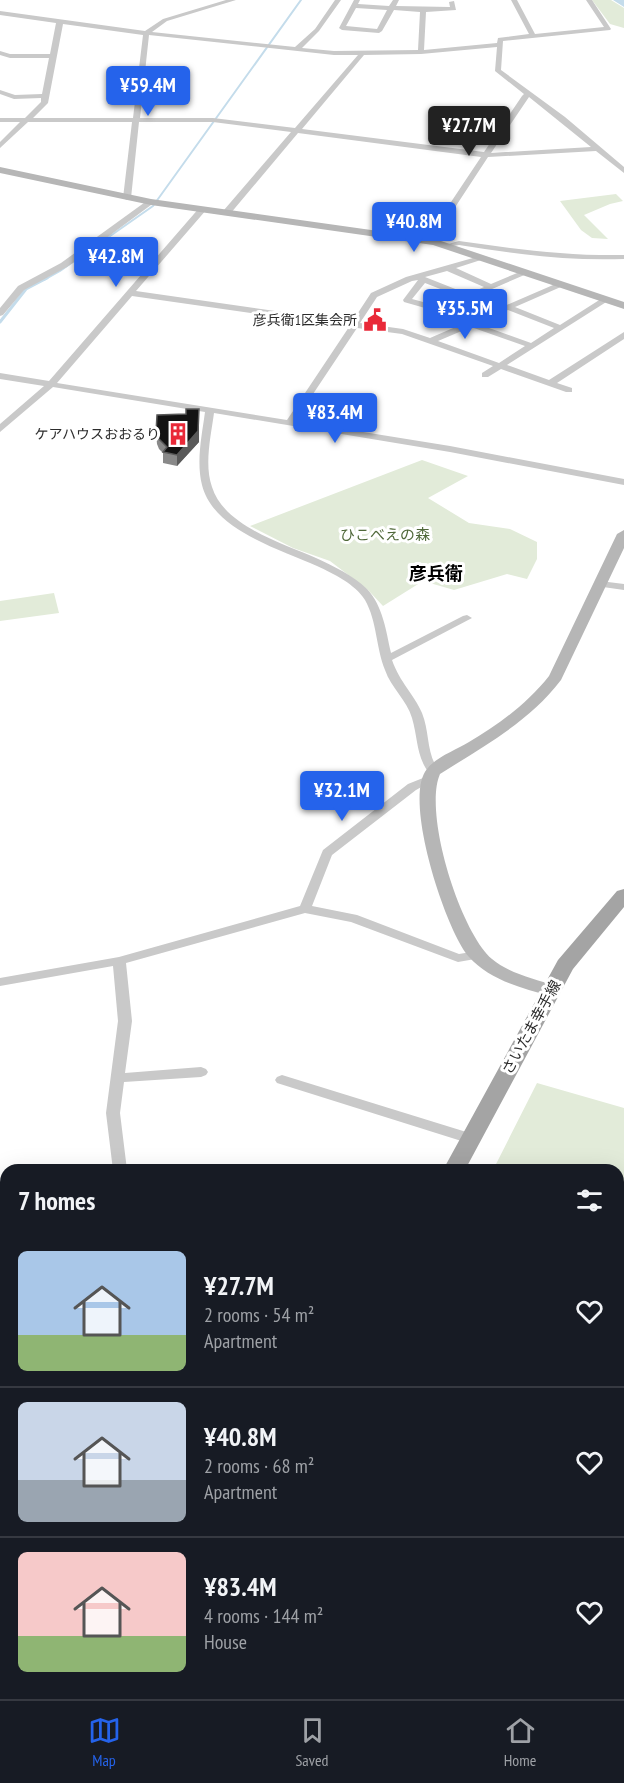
<!DOCTYPE html>
<html lang="en">
<head>
<meta charset="utf-8">
<style>
  :root { --surface:#171b24; --page:#242831; --text:#f1f3f6; --muted:#9ea1a6; --line:#363941; --accent:#2563eb }
  body { margin:0; font-family:"PT Sans Narrow","Noto Sans JP",sans-serif; background:var(--page); color:var(--text); height:100vh; display:flex; flex-direction:column; font-size:22px; white-space:nowrap }
  * { box-sizing:border-box; margin:0 }
  p { font-size:20px; color:var(--muted) }
  .icon { flex:none; width:33px; height:33px; fill:none; stroke:currentColor; stroke-width:2; stroke-linecap:round; stroke-linejoin:round }
  .map { position:relative; flex:1; overflow:hidden }
  .drawer { position:absolute; left:0px; top:1164px; width:624px; height:536px; display:flex; flex-direction:column; background:var(--surface); border-radius:18px 18px 0 0; box-shadow:0 6px 24px #0002 }
  .drawer>* { flex:none }
  .price { position:absolute; translate:-50% -51px; padding:0 14px; border-radius:6px; background:var(--accent); color:#fff; font-size:20px; line-height:39px; filter:drop-shadow(0 2px 3px #0008) }
  .price::after { content:''; position:absolute; left:50%; top:36px; width:18px; height:14px; margin-left:-9px; background:inherit; clip-path:polygon(0 0,100% 0,50% 100%) }
  .price.active { background:#222; color:#fff }
  ul { padding:0; list-style:none }
  li { display:flex; align-items:center; gap:18px; height:150px; padding:0 18px }
  li+li { border-top:2px solid var(--line) }
  li span { display:grid; place-items:center; flex:none; width:168px; height:120px; border-radius:9px; color:#555 }
  li>.icon { margin-inline-start:auto }
  span .icon { width:72px; height:72px; fill:#fffc; stroke-width:1 }
  li b { font-size:26px }
  h2 { display:flex; justify-content:space-between; align-items:center; height:72px; padding:0 18px; font-size:26px }
  .tabs { display:flex; justify-content:space-around; align-items:center; height:84px; border-top:2px solid var(--line); background:var(--surface); font-size:16px; color:var(--muted) }
  .tabs a { display:grid; justify-items:center; gap:3px }
  .tabs .active { color:var(--accent) }
  .map>svg:first-child { display:block }
  .green { fill:#e2ebd9 }
  .lines { fill:none; stroke-linecap:round; stroke-linejoin:round }
  .stream-far1 { stroke:#c4dceb; stroke-width:2 }
  .stream { stroke:#c4dceb; stroke-width:3 }
  .river { fill:#c4dceb; fill-rule:evenodd }
  .street { fill:#c9c9c9; fill-rule:evenodd }
  .secondary { fill:#b6b6b6; fill-rule:evenodd }
  .primary { fill:#a4a4a4; fill-rule:evenodd }
  .wall { fill:#898989 }
  .shaded-wall { fill:#5a5a5a }
  .building { fill:#131313; stroke:#5a5a5a; stroke-width:1.5 }
  .labels { text-anchor:middle; dominant-baseline:central; stroke-width:6; stroke-linejoin:round; paint-order:stroke }
  .far-poi-label { font-size:14px; fill:#2c2c2c; stroke:#fff; text-anchor:end }
  .park-label { font-size:15px; fill:#4f6839; stroke:#fff }
  .street-label { font-size:15px; fill:#2c2c2c; stroke:#fff }
  .quarter-label { font-size:18px; font-weight:bold; fill:#000; stroke:#fff }
</style>
</head>
<body>
<div class="map">
<svg width="624" height="1699" viewBox="0 0 624 1699">
  <rect width="100%" height="100%" fill="#fff"/>
  <g class="green">
    <path d="M592 0H611L624 8V28L610 24Z"/>
    <path d="M616 194 623 201 610 204 584 215 608 239 592 238 581 230 560 201Z"/>
    <path d="M422 460 468 476 428 498 469 523 510 529 537 542V559L527 579 507 574 454 590 423 581 383 606 368 590 330 561 293 548 250 526Z"/>
    <path d="M54 593 59 613 0 621V601Z"/>
    <path d="M537 1083 624 1108V1412L618 1415V1170H493Z"/>
  </g>
  <g class="lines">
    <path class="stream-far1" d="M44 280 60 271 153 206 301 0"/>
    <path class="stream" d="M0 322 26 289 47 278"/>
    <path class="river" d="M613 0H624V7Z"/>
    <g class="street">
      <path d="M226 0H236L167 21 152 32 295 47 315 29 335 0H341L319 31 302 48 334 51 418 50 420 12 394 10 382 31 379 33 342 30 339 28 354 0H360L358 4 389 6 393 0H399L396 6 450 7 449 2 454 1 456 10 426 12 424 50 497 43 498 38 529 34 511 0H517L535 34 604 27 586 0H592L611 29 610 30 503 41 501 70 565 117 624 167V173L596 151 488 157 433 241 429 243 425 241 481 157 298 133 230 214H224V210L291 132 213 122H139L131 198 127 200 123 198 132 122H28L0 148V142L20 122H0V118H25L41 102V98L14 99 0 94V90L15 95 42 94 49 58H10L0 55V51L10 54H50L56 23 0 15V11L145 31 163 19ZM356 8 387 10 377 29 346 26ZM63 24 143 35 133 118H33L48 103ZM149 35 334 55H358L295 128 213 118H140ZM497 47 495 71 524 94 522 96 484 152 302 129 364 55 421 54ZM529 97 591 147 491 153Z"/>
      <path d="M148 200 155 202 67 267 24 290 3 315 0 316V308L18 286 61 263Z"/>
      <path d="M200 207 207 209 136 291 352 322 371 293 406 277 480 256 487 258 456 268 491 284 522 271 529 273 439 312 404 302 403 300 418 280 412 281 377 297 360 323 403 329 430 338 560 282H563V286L515 307 560 325 604 297 611 299 507 365 549 380 624 332V339L557 383 572 388V392H566L501 369 488 377H482V373L493 366 402 334 357 328 295 421 450 446 624 479V485L450 452 214 413C211 436 204 464 212 487 224 526 282 543 316 558 333 566 353 575 367 589 383 606 386 631 391 653L463 616 467 615 472 618 392 660C400 683 414 694 422 713 430 733 426 753 439 771L437 773H429C416 756 418 738 412 718 407 700 391 688 385 670 376 648 377 621 365 600 355 584 334 574 317 566 279 549 213 530 202 485 196 461 202 435 205 412L53 387 0 432V424L44 386 0 379V373L49 381ZM447 271 484 287 468 294 425 277ZM425 283 461 297 438 306 412 299ZM132 296 349 327 287 420 57 383ZM508 310 554 328 531 343 478 324ZM471 327 525 346 499 363 438 341Z"/>
      <path d="M459 241C515 249 567 256 624 255V259C566 261 516 254 459 245L448 247 444 245Z"/>
      <path d="M600 581 624 584V590L596 586 595 584 596 582Z"/>
      <path d="M428 776 434 780 416 790 332 855 312 906 357 915 459 954 477 951 481 952 483 955 481 958 458 962 351 922 305 913 126 963 132 1021 125 1073 201 1067 206 1069 208 1072 206 1075 201 1077 124 1082 120 1113 127 1170H113L106 1113 118 1021 113 966 0 986V978L119 957 300 906 323 850 408 784Z"/>
      <path d="M282 1075 476 1135 478 1139 476 1143 471 1144 277 1083 275 1080 277 1077Z"/>
      <path d="M0 1219 6 1221V1234L0 1232Z"/>
      <path d="M618 1430 624 1432V1447L618 1445Z"/>
      <path d="M618 1546 624 1548V1563L618 1561Z"/>
    </g>
    <g class="secondary">
      <path d="M0 167 151 199 435 239 624 302V309L433 245 151 205 0 173Z"/>
      <path d="M624 530V548L561 680C529 722 484 746 440 774 423 813 460 931 492 959 510 974 535 979 556 986L559 990 556 994 550 996C521 988 490 980 469 957 446 931 402 798 427 769 436 757 456 750 469 742 499 724 527 704 549 676L617 534Z"/>
    </g>
    <g class="primary">
      <path d="M624 889V907L573 969 465 1170H443L558 960 617 891Z"/>
      <path d="M175 1694H202L200 1699H173Z"/>
    </g>
  </g>
  <path class="wall" d="M199 409V442L177 466 163 463V453L159 449 157 444 156 433 186 414Z"/>
  <path class="shaded-wall" d="M199 409V442L177 466V455Z"/>
  <path class="building" d="M186 409H199L198 431 177 455 163 452 167 447 158 438 156 433 157 415 186 414Z"/>
  <defs>
    <g id="civic-bare" transform="scale(1.8)"><path d="M-.6-6.5H3V-4.5H.6V-3L4-1V1h2V6H-6V1h2V-1L-.6-3ZM-1.2 2.5V6h2.4V2.5Z" fill="#e92938" stroke="#fff" stroke-width="2.5" paint-order="stroke"/></g>
    <g id="building-bare" transform="scale(1.8)"><path d="M-4-6H4V6H1V3H-1V6H-4ZM-2.5-4.3h1.7v1.8h-1.7ZM.8-4.3h1.7v1.8H.8ZM-2.5-1h1.7V.8h-1.7ZM.8-1h1.7V.8H.8Z" fill="#e92938" stroke="#fff" stroke-width="2.5" paint-order="stroke"/></g>
  </defs>
  <g fill-rule="evenodd">
    <use href="#civic-bare" x="375" y="320"/>
    <use href="#building-bare" x="178" y="434"/>
  </g>
  <g class="labels">
    <g class="far-poi-label">
      <text x="357" y="320">彦兵衛1区集会所</text>
      <text x="160" y="434">ケアハウスおおるり</text>
    </g>
    <g class="park-label">
      <text x="385" y="534">ひこべえの森</text>
    </g>
    <g class="street-label">
      <text transform="translate(531 1027) rotate(-61)">さいたま幸手線</text>
    </g>
    <g class="quarter-label">
      <text x="436" y="573">彦兵衛</text>
    </g>
  </g>
</svg>
<b class="price" style="left:148px;top:117px">¥59.4M</b>
<b class="price active" style="left:469px;top:157px">¥27.7M</b>
<b class="price" style="left:414px;top:253px">¥40.8M</b>
<b class="price" style="left:116px;top:288px">¥42.8M</b>
<b class="price" style="left:465px;top:340px">¥35.5M</b>
<b class="price" style="left:335px;top:444px">¥83.4M</b>
<b class="price" style="left:342px;top:822px">¥32.1M</b>
<section class="drawer">
<h2>7 homes<svg class="icon" aria-label="filters" viewBox="0 0 24 24"><path d="M4 7h16M4 17h16"/><circle cx="9" cy="7" r="2"/><circle cx="15" cy="17" r="2"/></svg></h2>
<ul>
<li><span style="background:linear-gradient(#a9c7e8 70%,#8fb573 0)"><svg class="icon" aria-label="home" viewBox="0 0 24 24"><path d="M3 11l9-7 9 7M6 9v11h12V9"/></svg></span><div><b>¥27.7M</b><p>2 rooms · 54 m²</p><p>Apartment</p></div><svg class="icon" aria-label="heart" viewBox="0 0 24 24"><path d="M12 20l-8-8c-3-5 5-10 8-4 3-6 11-1 8 4z"/></svg></li>
<li><span style="background:linear-gradient(#c9d6e8 65%,#9aa5b1 0)"><svg class="icon" aria-label="home" viewBox="0 0 24 24"><path d="M3 11l9-7 9 7M6 9v11h12V9"/></svg></span><div><b>¥40.8M</b><p>2 rooms · 68 m²</p><p>Apartment</p></div><svg class="icon" aria-label="heart" viewBox="0 0 24 24"><path d="M12 20l-8-8c-3-5 5-10 8-4 3-6 11-1 8 4z"/></svg></li>
<li><span style="background:linear-gradient(#f6c9c9 70%,#8fb573 0)"><svg class="icon" aria-label="home" viewBox="0 0 24 24"><path d="M3 11l9-7 9 7M6 9v11h12V9"/></svg></span><div><b>¥83.4M</b><p>4 rooms · 144 m²</p><p>House</p></div><svg class="icon" aria-label="heart" viewBox="0 0 24 24"><path d="M12 20l-8-8c-3-5 5-10 8-4 3-6 11-1 8 4z"/></svg></li>
</ul>
</section>
</div>
<nav class="tabs">
<a class="active"><svg class="icon" aria-label="map" viewBox="0 0 24 24"><path d="M3 6l6-2 6 2 6-2v14l-6 2-6-2-6 2zM9 4v14M15 6v14"/></svg>Map</a>
<a><svg class="icon" aria-label="saved" viewBox="0 0 24 24"><path d="M7 4h10v16l-5-4-5 4z"/></svg>Saved</a>
<a><svg class="icon" aria-label="home" viewBox="0 0 24 24"><path d="M3 11l9-7 9 7M6 9v11h12V9"/></svg>Home</a>
</nav>
</body>
</html>
